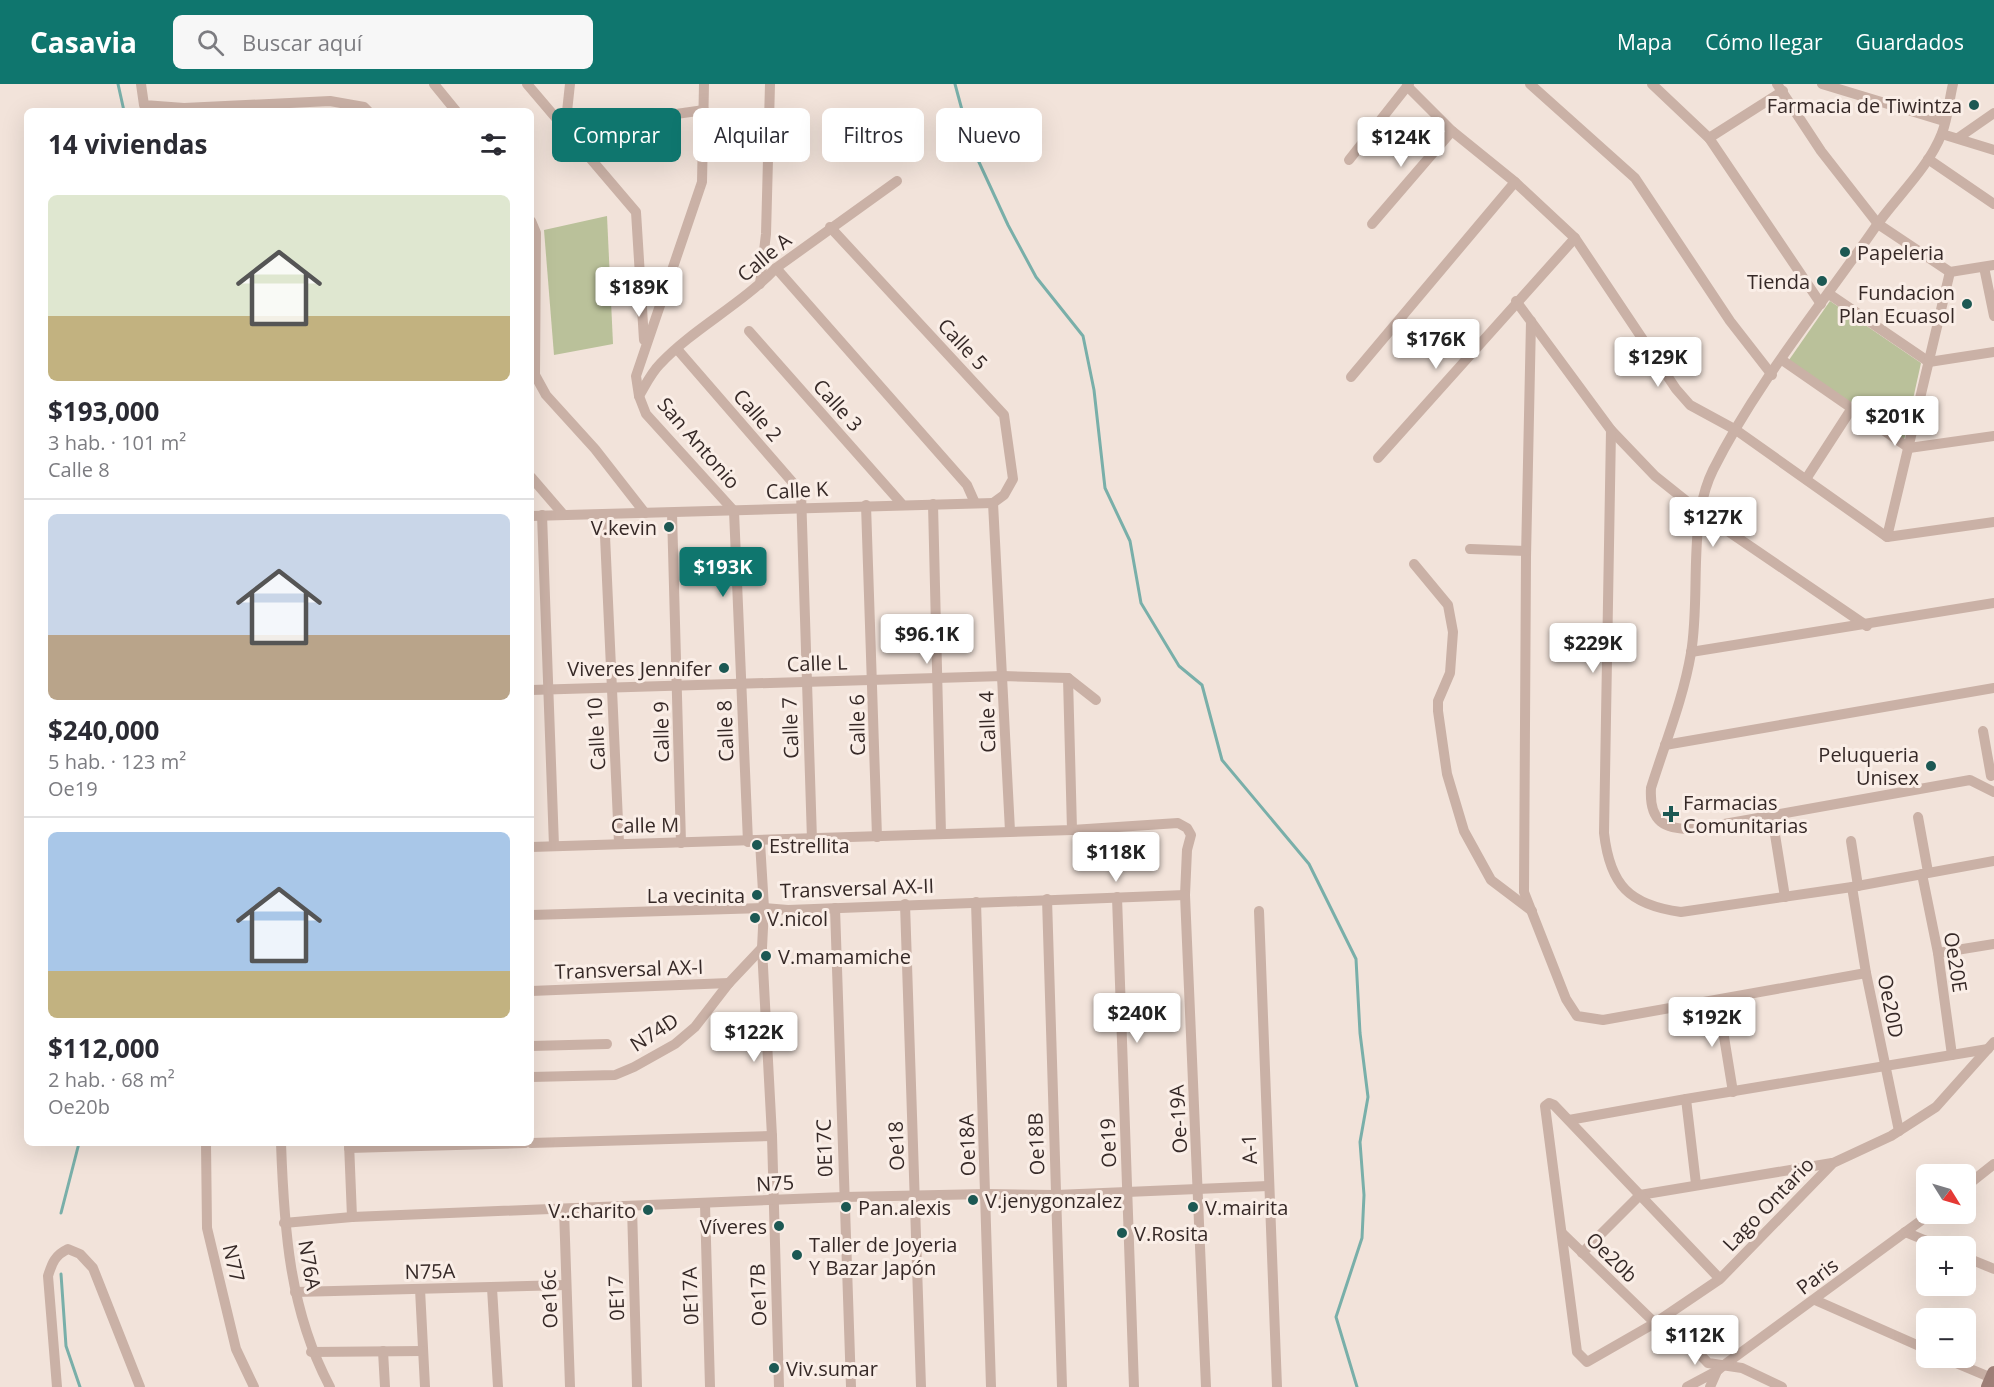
<!DOCTYPE html>
<html lang="es">
<head>
<meta charset="utf-8">
<style>
  :root { --surface:#fff; --page:#f7f7f7; --text:#2b2b33; --muted:#7c7c81; --line:#e1e1e2; --accent:#0f766e }
  body { margin:0; font-family:"Open Sans",sans-serif; background:var(--page); color:var(--text); height:100vh; display:flex; flex-direction:column; font-size:22px; white-space:nowrap }
  * { box-sizing:border-box; margin:0 }
  p { font-size:20px; color:var(--muted) }
  .icon { flex:none; width:33px; height:33px; fill:none; stroke:currentColor; stroke-width:2; stroke-linecap:round; stroke-linejoin:round }
  .map { position:relative; flex:1; overflow:hidden }
  .details { position:absolute; left:24px; top:24px; width:510px; height:1038px; display:flex; flex-direction:column; background:var(--surface); border-radius:9px; box-shadow:0 6px 24px #0002 }
  .details>* { flex:none }
  .guide { position:absolute; left:552px; top:24px; width:570px; height:54px; display:flex; gap:12px }
  .needle { width:39px; rotate:127deg }
  .fabs { position:absolute; left:1916px; top:1080px; display:grid; gap:12px }
  .fabs a { display:grid; place-items:center; width:60px; height:60px; border-radius:9px; background:var(--surface); box-shadow:0 6px 24px #0002; font-size:30px }
  .price { position:absolute; translate:-50% -51px; padding:0 14px; border-radius:6px; background:#fff; color:#222; font-size:20px; line-height:39px; filter:drop-shadow(0 2px 3px #0008) }
  .price::after { content:''; position:absolute; left:50%; top:36px; width:18px; height:14px; margin-left:-9px; background:inherit; clip-path:polygon(0 0,100% 0,50% 100%) }
  .price.active { background:var(--accent); color:#fff }
  ul { padding:0; list-style:none }
  li { display:grid; align-content:center; gap:12px; height:318px; padding:0 24px }
  li+li { border-top:2px solid var(--line) }
  li span { display:grid; place-items:center; height:186px; border-radius:9px; color:#555 }
  li>.icon { margin-inline-start:auto }
  span .icon { width:108px; height:108px; fill:#fffc; stroke-width:1 }
  li b { font-size:26px }
  h2 { display:flex; justify-content:space-between; align-items:center; height:72px; padding:0 24px; font-size:26px }
  .tag { padding:0 21px; border-radius:9px; background:var(--surface); box-shadow:0 6px 24px #0002; font-size:21px; line-height:54px }
  .tag.active { background:var(--accent); color:#fff }
  header { display:flex; align-items:center; gap:36px; box-sizing:border-box; height:84px; padding:0 30px; background:var(--accent); color:#fff }
  header strong { font-size:28px }
  nav { display:flex; gap:33px; margin-inline-start:auto; font-size:21px }
  .search { width:420px; height:54px; background:var(--page); display:flex; align-items:center; gap:15px; box-sizing:border-box; padding:0 21px; border-radius:9px; color:var(--muted); font-size:22px }
  .map>svg:first-child { display:block }
  .green { fill:#bac19a }
  .lines { fill:none; stroke-linecap:round; stroke-linejoin:round }
  .stream { stroke:#79afa9; stroke-width:3 }
  .minor { stroke:#cab1a6; stroke-width:10 }
  .secondary { stroke:#9e7f77; stroke-width:14 }
  .poi-dot { fill:#1c5853; stroke:#faeee7; stroke-width:2 }
  .labels { text-anchor:middle; dominant-baseline:central; stroke-width:6; stroke-linejoin:round; paint-order:stroke }
  .poi-label { font-size:20px; fill:#362927; stroke:#faeee7; text-anchor:start }
  .street-label { font-size:20px; fill:#362927; stroke:#faeee7 }
</style>
</head>
<body>
<header>
<strong>Casavia</strong>
<div class="search"><svg class="icon" aria-label="search" viewBox="0 0 24 24"><circle cx="10" cy="10" r="6"/><path d="M15 15l6 6"/></svg>Buscar aquí</div>
<nav><a>Mapa</a><a>Cómo llegar</a><a>Guardados</a></nav>
</header>
<div class="map">
<svg width="1994" height="1303" viewBox="0 0 1994 1303">
  <rect width="100%" height="100%" fill="#f2e3da"/>
  <g class="green">
    <path d="M607 132 613 260 554 271 544 146Z"/>
    <path d="M1830 217 1921 279 1904 356 1789 276Z"/>
  </g>
  <g class="lines">
    <g class="stream">
      <path d="M118 0 124 27"/>
      <path d="M955 0 972 63 1008 141 1036 193 1083 252 1094 306 1105 404 1130 457 1141 519 1179 582 1202 601 1222 676 1309 780 1356 875 1360 949 1368 1013 1360 1058 1364 1111 1362 1154 1336 1233 1357 1303"/>
      <path d="M61 1129 79 1059"/>
      <path d="M61 1190 66 1262 80 1303"/>
    </g>
    <g class="minor">
      <path d="M141 0 144 21 184 24 330 17 364 23 368 27"/>
      <path d="M434 0 456 27"/>
      <path d="M527 0 636 128 644 256"/>
      <path d="M570 0 565 46 704 26"/>
      <path d="M704 0 702 98 636 292 639 312 646 330 734 427"/>
      <path d="M1530 0 1635 94 1730 237 1772 291"/>
      <path d="M1652 0 1709 54 1821 220"/>
      <path d="M1777 0 1821 67 1878 140 1950 188 1994 181"/>
      <path d="M1822 0 1944 37"/>
      <path d="M1953 0C1949 16 1948 34 1942 49 1928 85 1896 113 1874 145 1820 223 1756 300 1713 386 1687 439 1701 511 1691 569 1683 616 1665 659 1651 704 1649 738 1664 746 1696 745L1970 696 1994 708"/>
      <path d="M1407 2 1452 47 1515 98 1575 154 1676 305 1690 321 1736 346 1887 453 1994 438"/>
      <path d="M1942 50 1994 66"/>
      <path d="M1709 54 1783 7"/>
      <path d="M1958 54 1994 29"/>
      <path d="M1928 75 1994 120"/>
      <path d="M1349 76 1409 0"/>
      <path d="M531 137 536 149 535 291 546 311 595 365 645 429"/>
      <path d="M1372 140 1452 47"/>
      <path d="M830 143 1004 331 1013 395 1004 411 993 419"/>
      <path d="M1984 183 1994 232"/>
      <path d="M776 184 967 401 975 419"/>
      <path d="M760 200 766 150 770 0"/>
      <path d="M1829 210 1929 278 1994 268"/>
      <path d="M1516 217 1611 346 1655 392 1700 428 1867 542"/>
      <path d="M1531 237 1526 473 1524 808 1566 915 1577 932 1603 936 1866 889"/>
      <path d="M749 247 901 419"/>
      <path d="M677 265 801 408 812 756"/>
      <path d="M1782 276 1909 364 1994 352"/>
      <path d="M1351 293 1515 98"/>
      <path d="M639 312C645 302 651 289 660 280 694 244 741 221 776 184L897 97"/>
      <path d="M1611 346 1604 749C1610 801 1629 821 1681 828L1852 803 1994 777"/>
      <path d="M1378 374 1575 154"/>
      <path d="M531 393 562 429"/>
      <path d="M1806 395 1852 324"/>
      <path d="M993 419 1010 747"/>
      <path d="M933 420 941 750"/>
      <path d="M866 421 877 753"/>
      <path d="M734 427 748 758"/>
      <path d="M672 429 681 759"/>
      <path d="M604 430 619 759"/>
      <path d="M542 431 554 762"/>
      <path d="M531 432 993 419"/>
      <path d="M1887 453 1950 188"/>
      <path d="M1470 465 1526 467"/>
      <path d="M1414 480 1448 521 1453 548 1450 589 1438 617V627L1447 690 1464 747 1491 796 1532 827"/>
      <path d="M1691 568 1994 519"/>
      <path d="M1068 594 1072 746"/>
      <path d="M531 606 1003 592 1068 594 1096 616"/>
      <path d="M1983 647 1991 692"/>
      <path d="M1665 661 1994 604"/>
      <path d="M1772 732 1785 813"/>
      <path d="M1918 733 1928 788"/>
      <path d="M1851 757 1858 802"/>
      <path d="M760 758 764 824 762 864 772 1052 779 1303"/>
      <path d="M531 763 1072 746 1178 739 1187 744 1191 751 1187 766 1185 811 1206 1303"/>
      <path d="M1922 790 1938 869 1952 971"/>
      <path d="M1852 803 1866 889 1899 1047"/>
      <path d="M1117 813 1134 1303"/>
      <path d="M1047 815 1062 1303"/>
      <path d="M976 818 991 1303"/>
      <path d="M905 820 921 1303"/>
      <path d="M835 824 851 1303"/>
      <path d="M1259 827 1277 1303"/>
      <path d="M531 831 764 824 788 826 1185 811"/>
      <path d="M1938 869 1994 860"/>
      <path d="M531 907 729 899"/>
      <path d="M1718 916 1733 1008"/>
      <path d="M531 962 607 960"/>
      <path d="M531 993 615 991 634 983 675 960 695 943 729 899 762 864"/>
      <path d="M1569 1036 1686 1015"/>
      <path d="M206 1059 207 1144 236 1265 254 1303"/>
      <path d="M281 1059C284 1144 289 1226 330 1303"/>
      <path d="M349 1059 352 1133"/>
      <path d="M531 1059 772 1052"/>
      <path d="M349 1064 525 1059"/>
      <path d="M1696 1100 1686 1015 1988 965"/>
      <path d="M1965 1103 1994 1080"/>
      <path d="M705 1120 710 1303"/>
      <path d="M632 1123 637 1303"/>
      <path d="M564 1126 570 1303"/>
      <path d="M284 1139 352 1133 844 1113 987 1110 1056 1111 1268 1102"/>
      <path d="M1905 1148 1939 1162"/>
      <path d="M1562 1149 1655 1239 1692 1262 1708 1279 1742 1284 1782 1303"/>
      <path d="M1582 1169 1640 1111 1832 1079"/>
      <path d="M1965 1173 1994 1185"/>
      <path d="M1720 1195 1554 1021 1549 1019 1545 1022 1577 1268 1587 1278 1655 1239 1720 1195 1833 1079 1891 1052 1936 1023 1994 958"/>
      <path d="M492 1204 498 1303"/>
      <path d="M420 1205 425 1303"/>
      <path d="M295 1208 566 1201"/>
      <path d="M1815 1216 1926 1265"/>
      <path d="M383 1267 385 1303"/>
      <path d="M311 1268 422 1267"/>
      <path d="M1944 1274 1994 1295"/>
      <path d="M57 1303 48 1192C52 1179 55 1171 68 1165L80 1170 93 1184 140 1303"/>
      <path d="M1687 1303 1717 1287"/>
      <path d="M1710 1303 1717 1287 1724 1281 1930 1130"/>
    </g>
    <path class="secondary" d="M1988 1303 1994 1289"/>
  </g>
  <g class="poi-dot">
    <circle cx="1974" cy="21" r="6"/>
    <circle cx="1845" cy="168" r="6"/>
    <circle cx="1822" cy="197" r="6"/>
    <circle cx="1967" cy="220" r="6"/>
    <circle cx="669" cy="443" r="6"/>
    <circle cx="724" cy="584" r="6"/>
    <circle cx="1931" cy="682" r="6"/>
    <path d="M1668 721h6v6h6v6h-6v6h-6v-6h-6v-6h6z"/>
    <circle cx="757" cy="761" r="6"/>
    <circle cx="757" cy="811" r="6"/>
    <circle cx="755" cy="834" r="6"/>
    <circle cx="766" cy="872" r="6"/>
    <circle cx="973" cy="1116" r="6"/>
    <circle cx="846" cy="1123" r="6"/>
    <circle cx="1193" cy="1123" r="6"/>
    <circle cx="648" cy="1126" r="6"/>
    <circle cx="779" cy="1142" r="6"/>
    <circle cx="1122" cy="1149" r="6"/>
    <circle cx="797" cy="1171" r="6"/>
    <circle cx="774" cy="1284" r="6"/>
  </g>
  <g class="labels">
    <g class="poi-label">
      <text x="1962" y="21" text-anchor="end">Farmacia de Tiwintza</text>
      <text x="1857" y="168">Papeleria</text>
      <text x="1810" y="197" text-anchor="end">Tienda</text>
      <text x="1955" y="208" text-anchor="end">Fundacion<tspan x="1955" dy="23">Plan Ecuasol</tspan></text>
      <text x="657" y="443" text-anchor="end">V.kevin</text>
      <text x="712" y="584" text-anchor="end">Viveres Jennifer</text>
      <text x="1919" y="670" text-anchor="end">Peluqueria<tspan x="1919" dy="23">Unisex</tspan></text>
      <text x="1683" y="718">Farmacias<tspan x="1683" dy="23">Comunitarias</tspan></text>
      <text x="769" y="761">Estrellita</text>
      <text x="745" y="811" text-anchor="end">La vecinita</text>
      <text x="767" y="834">V.nicol</text>
      <text x="778" y="872">V.mamamiche</text>
      <text x="985" y="1116">V.jenygonzalez</text>
      <text x="858" y="1123">Pan.alexis</text>
      <text x="1205" y="1123">V.mairita</text>
      <text x="636" y="1126" text-anchor="end">V..charito</text>
      <text x="767" y="1142" text-anchor="end">Víveres</text>
      <text x="1134" y="1149">V.Rosita</text>
      <text x="809" y="1160">Taller de Joyeria<tspan x="809" dy="23">Y Bazar Japón</tspan></text>
      <text x="786" y="1284">Viv.sumar</text>
    </g>
    <g class="street-label">
      <text transform="translate(764 173) rotate(-40)">Calle A</text>
      <text transform="translate(963 260) rotate(47)">Calle 5</text>
      <text transform="translate(838 321) rotate(48)">Calle 3</text>
      <text transform="translate(758 331) rotate(49)">Calle 2</text>
      <text transform="translate(699 359) rotate(49)">San Antonio</text>
      <text transform="translate(797 406) rotate(-3)">Calle K</text>
      <text transform="translate(817 579) rotate(-2)">Calle L</text>
      <text transform="translate(987 638) rotate(-92)">Calle 4</text>
      <text transform="translate(857 641) rotate(-91)">Calle 6</text>
      <text transform="translate(790 644) rotate(-92)">Calle 7</text>
      <text transform="translate(725 647) rotate(-92)">Calle 8</text>
      <text transform="translate(661 648) rotate(-91)">Calle 9</text>
      <text transform="translate(596 650) rotate(-93)">Calle 10</text>
      <text transform="translate(645 741) rotate(-1)">Calle M</text>
      <text transform="translate(857 804) rotate(-2)">Transversal AX-II</text>
      <text transform="translate(1956 878) rotate(81)">Oe20E</text>
      <text transform="translate(629 885) rotate(-2)">Transversal AX-I</text>
      <text transform="translate(1891 922) rotate(79)">Oe20D</text>
      <text transform="translate(654 948) rotate(-33)">N74D</text>
      <text transform="translate(1178 1035) rotate(-93)">Oe-19A</text>
      <text transform="translate(1108 1059) rotate(-92)">Oe19</text>
      <text transform="translate(1036 1060) rotate(-92)">Oe18B</text>
      <text transform="translate(967 1061) rotate(-92)">Oe18A</text>
      <text transform="translate(896 1062) rotate(-92)">Oe18</text>
      <text transform="translate(824 1064) rotate(-92)">0E17C</text>
      <text transform="translate(1249 1065) rotate(-92)">A-1</text>
      <text transform="translate(775 1099) rotate(-3)">N75</text>
      <text transform="translate(1768 1120) rotate(-46)">Lago Ontario</text>
      <text transform="translate(1612 1173) rotate(44)">Oe20b</text>
      <text transform="translate(234 1179) rotate(77)">N77</text>
      <text transform="translate(310 1181) rotate(80)">N76A</text>
      <text transform="translate(430 1187) rotate(-1)">N75A</text>
      <text transform="translate(1817 1192) rotate(-37)">Paris</text>
      <text transform="translate(758 1211) rotate(-92)">Oe17B</text>
      <text transform="translate(690 1212) rotate(-92)">0E17A</text>
      <text transform="translate(616 1214) rotate(-92)">0E17</text>
      <text transform="translate(549 1215) rotate(-92)">Oe16c</text>
    </g>
  </g>
</svg>
<div class="fabs">
<a><svg class="needle" viewBox="-14 -14 28 28"><path d="M0-13l5 13h-10z" fill="#e53935"/><path d="M0 13l5-13h-10z" fill="#7c7c81"/></svg></a>
<a>+</a>
<a>−</a>
</div>
<b class="price" style="left:1401px;top:84px">$124K</b>
<b class="price" style="left:639px;top:234px">$189K</b>
<b class="price" style="left:1436px;top:286px">$176K</b>
<b class="price" style="left:1658px;top:304px">$129K</b>
<b class="price" style="left:1895px;top:363px">$201K</b>
<b class="price" style="left:1713px;top:464px">$127K</b>
<b class="price active" style="left:723px;top:514px">$193K</b>
<b class="price" style="left:927px;top:581px">$96.1K</b>
<b class="price" style="left:1593px;top:590px">$229K</b>
<b class="price" style="left:1116px;top:799px">$118K</b>
<b class="price" style="left:1137px;top:960px">$240K</b>
<b class="price" style="left:1712px;top:964px">$192K</b>
<b class="price" style="left:754px;top:979px">$122K</b>
<b class="price" style="left:1695px;top:1282px">$112K</b>
<div class="guide">
<a class="tag active">Comprar</a>
<a class="tag">Alquilar</a>
<a class="tag">Filtros</a>
<a class="tag">Nuevo</a>
</div>
<section class="details">
<h2>14 viviendas<svg class="icon" aria-label="filters" viewBox="0 0 24 24"><path d="M4 7h16M4 17h16"/><circle cx="9" cy="7" r="2"/><circle cx="15" cy="17" r="2"/></svg></h2>
<ul>
<li><span style="background:linear-gradient(#dfe7d0 65%,#c2b280 0)"><svg class="icon" aria-label="home" viewBox="0 0 24 24"><path d="M3 11l9-7 9 7M6 9v11h12V9"/></svg></span><div><b>$193,000</b><p>3 hab. · 101 m²</p><p>Calle 8</p></div></li>
<li><span style="background:linear-gradient(#c9d6e8 65%,#b9a48a 0)"><svg class="icon" aria-label="home" viewBox="0 0 24 24"><path d="M3 11l9-7 9 7M6 9v11h12V9"/></svg></span><div><b>$240,000</b><p>5 hab. · 123 m²</p><p>Oe19</p></div></li>
<li><span style="background:linear-gradient(#a9c7e8 75%,#c2b280 0)"><svg class="icon" aria-label="home" viewBox="0 0 24 24"><path d="M3 11l9-7 9 7M6 9v11h12V9"/></svg></span><div><b>$112,000</b><p>2 hab. · 68 m²</p><p>Oe20b</p></div></li>
</ul>
</section>
</div>
</body>
</html>
